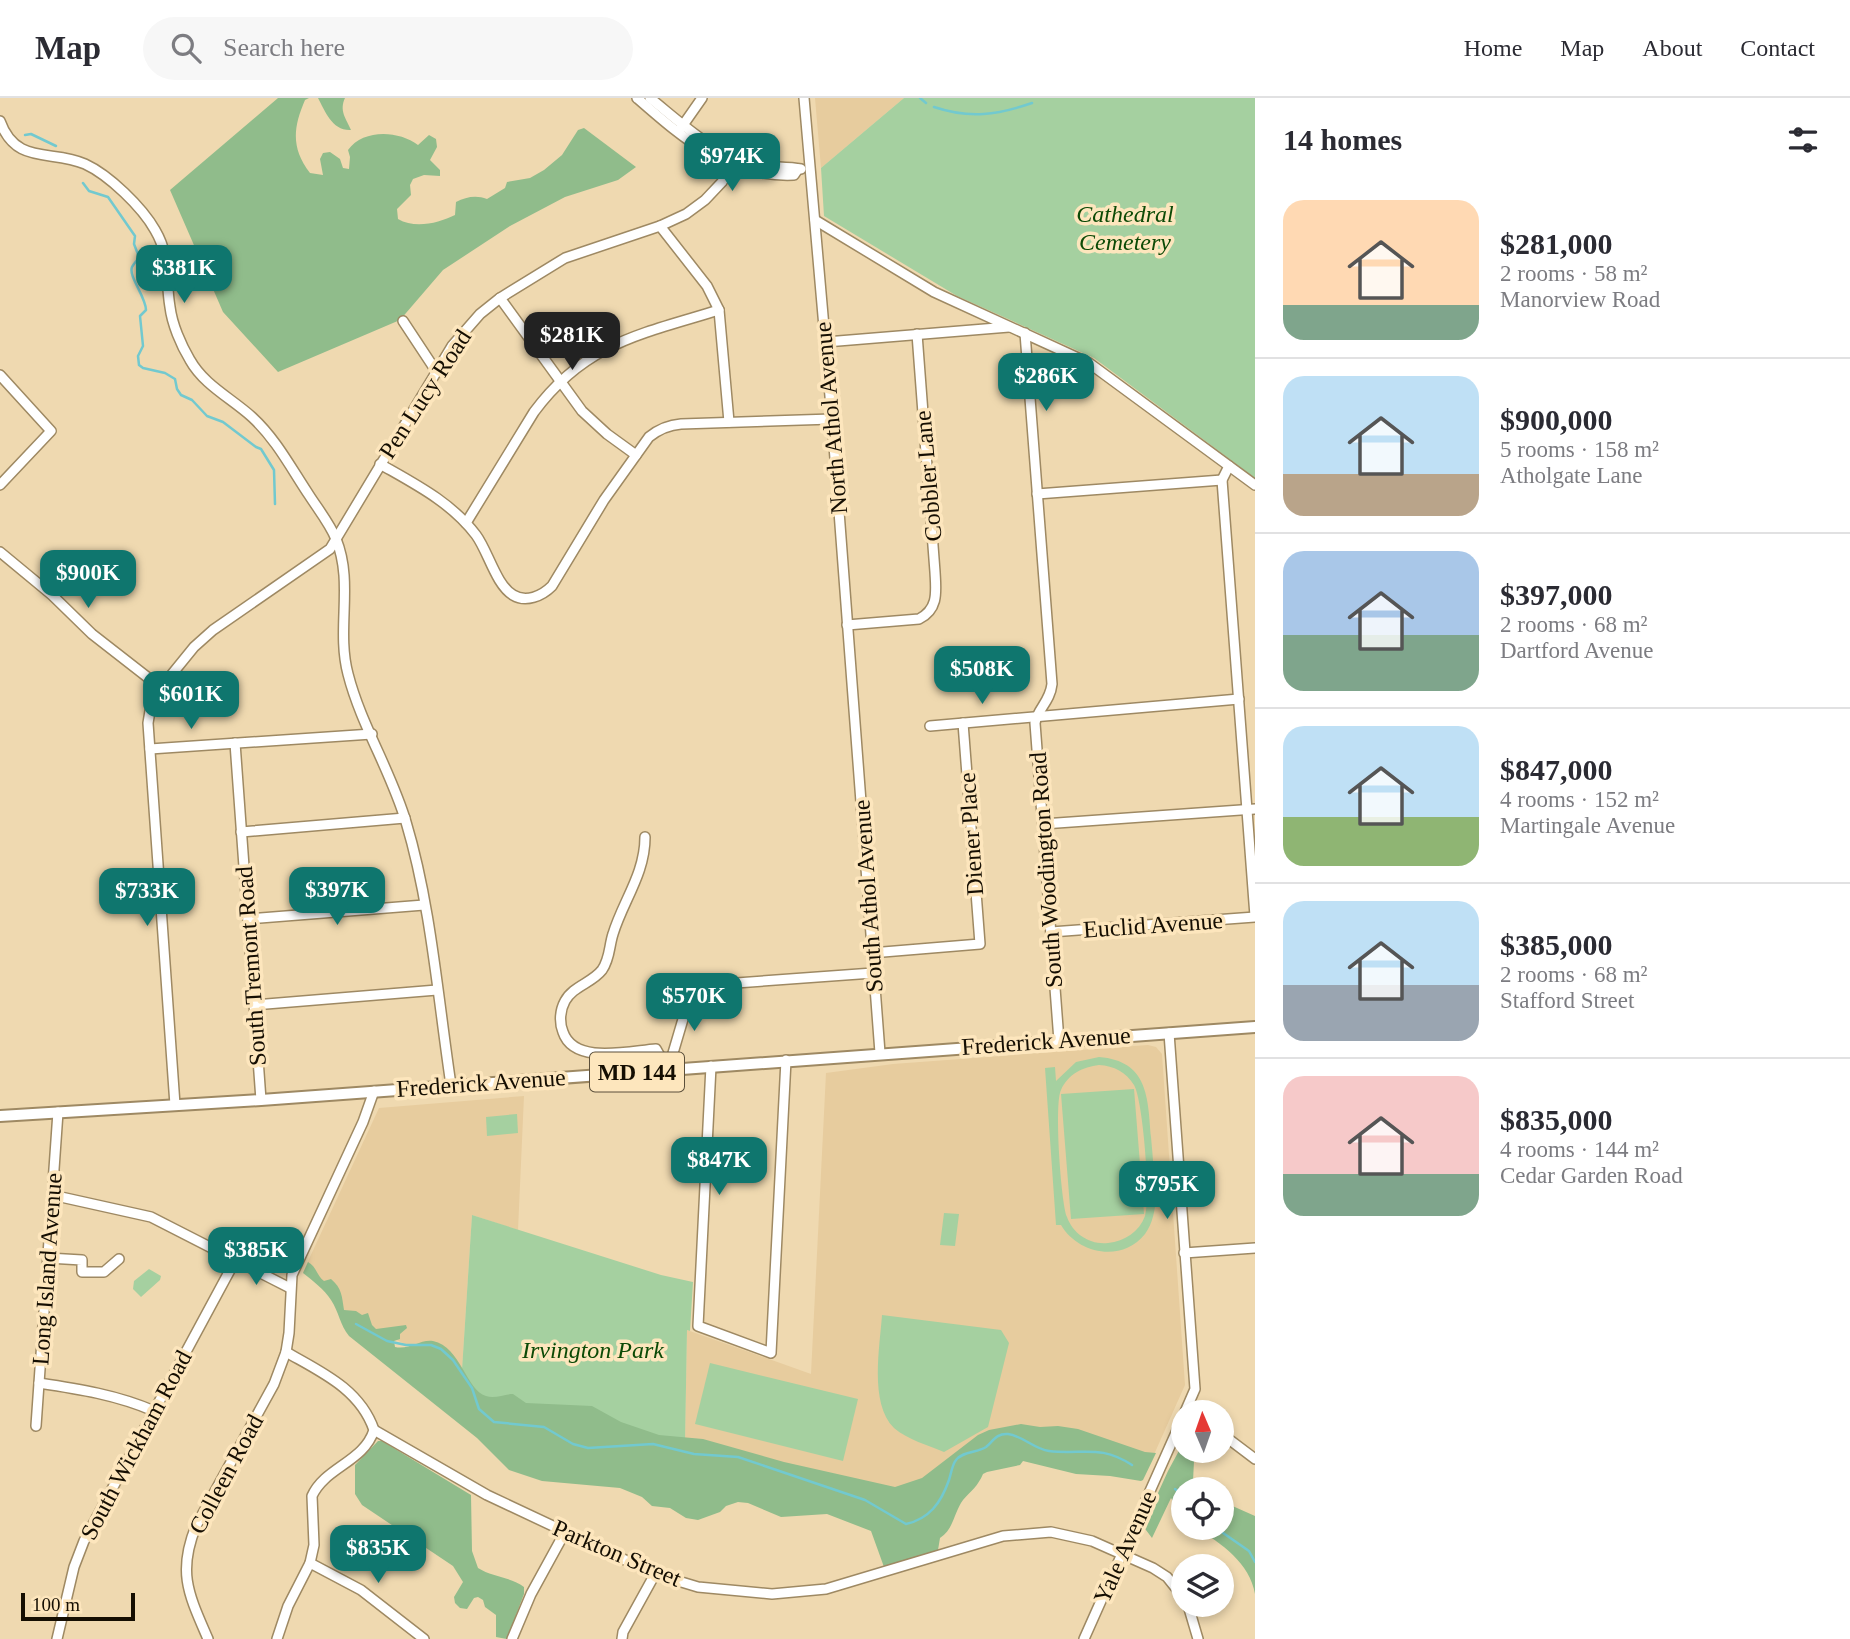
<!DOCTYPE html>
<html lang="en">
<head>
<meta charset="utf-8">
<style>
  :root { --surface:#fff; --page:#f7f7f7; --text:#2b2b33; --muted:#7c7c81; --line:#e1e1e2; --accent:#0f766e }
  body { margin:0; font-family:Georgia,serif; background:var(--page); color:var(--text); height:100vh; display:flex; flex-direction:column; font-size:26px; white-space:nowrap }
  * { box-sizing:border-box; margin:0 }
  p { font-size:23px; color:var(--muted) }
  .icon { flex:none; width:38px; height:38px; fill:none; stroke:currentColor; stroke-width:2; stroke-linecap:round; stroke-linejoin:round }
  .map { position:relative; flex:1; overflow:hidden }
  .panel { display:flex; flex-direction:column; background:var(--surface); width:595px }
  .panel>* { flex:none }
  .needle { width:46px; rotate:358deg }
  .controls { position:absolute; left:1171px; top:1302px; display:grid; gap:14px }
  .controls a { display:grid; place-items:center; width:63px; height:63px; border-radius:50%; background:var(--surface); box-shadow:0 4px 10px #0003; font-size:35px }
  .scale { position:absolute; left:21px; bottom:18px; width:114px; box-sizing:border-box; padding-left:7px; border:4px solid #150e02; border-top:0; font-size:19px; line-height:24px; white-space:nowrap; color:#150e02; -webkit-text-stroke:5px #fde6bd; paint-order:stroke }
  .price { position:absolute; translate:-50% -60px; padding:0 16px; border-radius:14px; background:var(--accent); color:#fff; font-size:23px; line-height:46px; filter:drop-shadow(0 2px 4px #0008) }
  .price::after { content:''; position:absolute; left:50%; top:42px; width:21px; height:16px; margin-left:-10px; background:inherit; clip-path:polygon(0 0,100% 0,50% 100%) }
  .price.active { background:#222; color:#fff }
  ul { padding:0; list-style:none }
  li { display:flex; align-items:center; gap:21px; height:175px; padding:0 28px }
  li+li { border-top:2px solid var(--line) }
  li span { display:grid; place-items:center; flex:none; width:196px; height:140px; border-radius:21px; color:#555 }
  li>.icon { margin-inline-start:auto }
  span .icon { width:84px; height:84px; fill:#fffc; stroke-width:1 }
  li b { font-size:30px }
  h2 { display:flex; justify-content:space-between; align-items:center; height:84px; padding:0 28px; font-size:30px }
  header { display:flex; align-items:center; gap:42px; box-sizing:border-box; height:98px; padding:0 35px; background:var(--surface); border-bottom:2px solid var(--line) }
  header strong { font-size:33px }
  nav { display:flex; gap:38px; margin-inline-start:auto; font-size:24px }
  .search { width:490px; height:63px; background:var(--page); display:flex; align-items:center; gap:18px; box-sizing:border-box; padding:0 24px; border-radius:38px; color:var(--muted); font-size:26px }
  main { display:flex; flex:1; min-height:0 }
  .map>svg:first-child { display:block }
  .built { fill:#e7cc9e }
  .green { fill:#a5d0a0; fill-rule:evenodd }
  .forest { fill:#90bc8b }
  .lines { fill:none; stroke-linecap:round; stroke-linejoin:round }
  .stream { stroke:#72c9cf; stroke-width:2.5 }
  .minor-casing { stroke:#9e8963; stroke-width:12 }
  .major-casing { stroke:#9e8963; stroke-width:14 }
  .minor { stroke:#fff; stroke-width:9 }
  .major { stroke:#fff; stroke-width:10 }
  .labels { text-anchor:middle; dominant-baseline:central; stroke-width:7; stroke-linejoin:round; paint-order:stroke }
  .shield { fill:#fde6bd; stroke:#5b4f3a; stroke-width:2 }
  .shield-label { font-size:23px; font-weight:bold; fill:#150e02 }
  .park-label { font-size:24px; font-style:italic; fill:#0c4a06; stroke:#fde6bd }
  .street-label { font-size:24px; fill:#150e02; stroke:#fde6bd }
</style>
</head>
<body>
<header>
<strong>Map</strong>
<div class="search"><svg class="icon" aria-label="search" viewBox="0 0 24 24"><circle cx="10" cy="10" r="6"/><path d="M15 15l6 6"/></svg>Search here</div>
<nav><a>Home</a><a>Map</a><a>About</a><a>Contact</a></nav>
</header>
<main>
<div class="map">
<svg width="1255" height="1541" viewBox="0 0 1255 1541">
  <rect width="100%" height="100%" fill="#efd9b0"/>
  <g class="built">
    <path d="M815 0H904L821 70Z"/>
    <path d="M1148 947 1156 949 1162 956 1185 1287 1148 1370 1021 1330 905 1396 685 1345 687 1232 811 1276 826 975 893 966Z"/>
    <path d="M524 998 518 1132 472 1117 461 1287 434 1259 341 1217 329 1190 303 1174 379 1010Z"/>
  </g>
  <g class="green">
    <path d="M904 0H1255V380L1094 260 957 198 824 118 821 70Z"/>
    <path d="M1099 959C1148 963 1148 999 1151 1039 1153 1059 1154 1079 1156 1099 1155 1112 1153 1125 1145 1136 1122 1165 1078 1156 1061 1127H1056L1045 970 1055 969 1056 983 1076 964ZM1099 967C1114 968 1126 974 1134 987 1143 1002 1151 1102 1145 1118 1139 1134 1125 1143 1108 1145 1090 1147 1073 1136 1067 1119 1061 1104 1054 1005 1061 992 1068 976 1083 969 1099 967Z"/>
    <path d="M1134 991 1144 1116 1071 1121 1061 996Z"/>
    <path d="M517 1016 518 1035 487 1038 486 1019Z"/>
    <path d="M944 1115 959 1116 955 1148 940 1147Z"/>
    <path d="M472 1117 661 1177 693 1184 690 1233 687 1232 685 1345 574 1344 461 1287Z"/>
    <path d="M149 1171 161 1178 160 1182 141 1199 133 1191 134 1183Z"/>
    <path d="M882 1217 1001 1232 1009 1245 988 1329 944 1354C928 1347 908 1342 894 1330 869 1305 880 1248 882 1217Z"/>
    <path d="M710 1265 858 1301 843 1363 695 1326Z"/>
  </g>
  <g class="forest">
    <path d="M278 0H309L305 2C293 30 291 50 310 75L323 77 320 61 323 55 330 54 340 61 343 70 349 71 350 59 348 52C363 31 398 32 418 47L429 37 436 41 437 49 430 62 440 72V78L424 77 413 81 410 87 411 97 397 111 398 121C415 131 439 125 455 117L456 104C466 99 476 97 487 101L505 90 507 84 530 80 544 72 562 57 578 32 584 30 636 69 618 82 565 99 510 128 443 172 400 222 278 274 223 214 170 92Z"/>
    <path d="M318 0H345C339 13 346 20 351 32 332 33 325 13 318 0Z"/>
    <path d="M308 1164C316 1168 317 1178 324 1183L331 1181C342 1190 342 1199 344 1212L356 1213 362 1217 368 1215 372 1227 376 1231 406 1227 407 1230 400 1236V1241L394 1243 395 1249C410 1252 420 1241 433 1243 461 1249 466 1292 486 1298 495 1301 504 1296 513 1296L526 1305 592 1308 621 1324 659 1337 703 1341 784 1364 895 1389 922 1380 978 1337 989 1332 1021 1326 1040 1329 1058 1328 1078 1331 1145 1354 1156 1355 1143 1382 1141 1383 1110 1378 1076 1376 1023 1363 1020 1367 987 1374 983 1376C978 1388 971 1393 963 1402 954 1414 954 1431 940 1440L938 1452 884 1469 871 1433 827 1416 781 1419 748 1405 738 1404 726 1408 720 1414 698 1422 686 1420 670 1410 652 1408 642 1399 620 1390 542 1383 509 1372 477 1340 349 1238C340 1227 339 1214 331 1202 324 1191 313 1183 303 1175Z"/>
    <path d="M378 1343H382L471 1397 472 1453 478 1470C492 1479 511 1479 524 1489V1496L507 1541 496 1539V1517L485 1509 483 1502 478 1499 474 1500 467 1511 460 1510 455 1505 454 1499 463 1484 453 1468 362 1407 355 1396V1367Z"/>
    <path d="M1181 1349 1183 1353H1187L1194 1363 1193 1383 1207 1391H1183V1419L1171 1400 1152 1440 1143 1428 1168 1373Z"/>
    <path d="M1222 1400 1228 1406 1255 1418V1496C1250 1465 1221 1445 1196 1430H1222Z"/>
  </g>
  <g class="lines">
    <g class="stream">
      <path d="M920 0 926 5"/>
      <path d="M934 9C970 21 997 17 1032 5"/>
      <path d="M25 37 31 36 56 48"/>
      <path d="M83 85 89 93 108 99 135 138 134 146 139 159C137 163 134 165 132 169 128 178 146 199 146 212L140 218 143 248 138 258 139 267 143 270 165 275 175 281 177 291 181 297 192 302 207 318 223 324 256 349 261 351 274 372 275 406"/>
      <path d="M356 1226 387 1243 406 1247H431L441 1251 453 1262 472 1290 479 1311 494 1324 544 1329 573 1346 588 1350 653 1346 694 1356 738 1359 865 1402 906 1426C929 1421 941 1405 949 1382 951 1376 952 1367 956 1362 963 1353 977 1355 986 1349 993 1343 997 1335 1008 1336 1023 1338 1034 1351 1049 1353 1083 1357 1100 1346 1132 1367"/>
      <path d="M1175 1391 1183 1398"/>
      <path d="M1216 1430 1249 1453 1255 1464"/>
    </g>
    <g class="minor-casing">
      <g id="minor">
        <path d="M637 0C684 41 728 80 794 77L798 71"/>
        <path d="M650 0C680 24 713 56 752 66 768 70 785 68 801 71"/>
        <path d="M804 0 832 321 880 955"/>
        <path d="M0 23C16 68 52 51 85 66 109 77 142 109 155 132 171 159 165 180 170 209 172 226 181 247 190 262 204 287 231 300 252 319 276 341 291 370 309 397 318 411 330 426 336 441 354 485 336 531 348 576 361 627 391 673 406 724 431 807 438 901 451 987"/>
        <path d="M681 30 702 0"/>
        <path d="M815 122 934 194 1089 265 1255 387"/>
        <path d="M660 128 707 188 719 212 729 324"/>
        <path d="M500 200 582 313 607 336 636 357"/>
        <path d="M403 223 436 273"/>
        <path d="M1025 235 1052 586C1050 604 1038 610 1035 625L1059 943"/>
        <path d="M826 244 1009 229"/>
        <path d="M0 277 51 333 0 387"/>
        <path d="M380 366C415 386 451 404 476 437 488 453 496 487 513 497 526 505 542 498 552 488L604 402 649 339C659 331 668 327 681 326L832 321"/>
        <path d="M1229 368 1222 382 1255 818"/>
        <path d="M1037 396 1222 382"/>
        <path d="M466 425 534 314C585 245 641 236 719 212"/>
        <path d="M0 454 52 497 92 536 160 589"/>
        <path d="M847 527 919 521C939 511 936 493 935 474L917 236"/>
        <path d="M930 628 1239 601"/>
        <path d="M235 645 261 1002"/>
        <path d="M150 651 372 636"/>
        <path d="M1043 726 1255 711"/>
        <path d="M241 734 405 720"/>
        <path d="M645 739C645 776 623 803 613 836 609 848 610 861 602 872 592 885 573 888 565 903 560 912 559 924 563 934 574 967 629 953 656 951L668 972"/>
        <path d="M248 821 424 807"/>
        <path d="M1051 834 1255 819"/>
        <path d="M871 855 980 846 963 625"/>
        <path d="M254 907 437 892"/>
        <path d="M1169 935 1195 1291 1185 1314"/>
        <path d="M711 968 698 1228 771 1255 786 962"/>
        <path d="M668 972 691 894 695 888 873 875"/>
        <path d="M175 1007 148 625 151 607 155 597 194 549 213 532 330 451 452 248 480 216 500 200 565 160 660 128 686 116 705 102 722 84 735 60"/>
        <path d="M52 1097 151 1119 290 1190"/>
        <path d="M1184 1155 1255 1150"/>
        <path d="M48 1160 82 1162V1174H104L119 1161"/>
        <path d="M39 1285C79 1291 117 1297 154 1313"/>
        <path d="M36 1328 58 1014"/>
        <path d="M374 1332 487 1397 655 1476 698 1489 772 1496 826 1491 1003 1438 1051 1434 1092 1443 1153 1470 1167 1479 1183 1499"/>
        <path d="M1222 1336 1255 1361"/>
        <path d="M310 1465 361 1492 424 1541"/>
        <path d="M1188 1507 1198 1541"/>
        <path d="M57 1541 74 1469 84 1443 236 1161"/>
        <path d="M208 1541C189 1497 177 1475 196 1428L274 1286 286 1254 289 1235 292 1177 363 1024 374 993"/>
        <path d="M277 1541 288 1508 310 1465 314 1447 312 1398C325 1369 364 1364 374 1332 360 1291 321 1274 286 1254"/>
        <path d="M512 1541 531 1496 565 1434"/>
        <path d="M622 1541 623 1534 655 1476"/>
        <path d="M1084 1541 1183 1319"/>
      </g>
    </g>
    <g class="major-casing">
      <path id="major" d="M0 1018 261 1002 1255 929"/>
    </g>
    <use href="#minor" class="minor"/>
    <use href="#major" class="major"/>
  </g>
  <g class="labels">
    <rect class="shield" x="590" y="954.5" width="94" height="39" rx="5"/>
    <g class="shield-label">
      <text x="637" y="974">MD 144</text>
    </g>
    <g class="park-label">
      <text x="1125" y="116">Cathedral<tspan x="1125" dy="28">Cemetery</tspan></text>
      <text x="593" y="1252">Irvington Park</text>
    </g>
    <g class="street-label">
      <text transform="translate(425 296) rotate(-57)">Pen Lucy Road</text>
      <text transform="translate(831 320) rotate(-95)">North Athol Avenue</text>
      <text transform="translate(928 378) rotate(-95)">Cobbler Lane</text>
      <text transform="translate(971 736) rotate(-94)">Diener Place</text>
      <text transform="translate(1046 772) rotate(-94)">South Woodington Road</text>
      <text transform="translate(868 798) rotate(-94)">South Athol Avenue</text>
      <text transform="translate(1153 827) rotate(-4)">Euclid Avenue</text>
      <text transform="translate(251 868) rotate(-94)">South Tremont Road</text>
      <text transform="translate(1046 943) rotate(-4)">Frederick Avenue</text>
      <text transform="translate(481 985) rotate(-4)">Frederick Avenue</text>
      <text transform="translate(47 1171) rotate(-86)">Long Island Avenue</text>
      <text transform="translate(136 1347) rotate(-62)">South Wickham Road</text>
      <text transform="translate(226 1376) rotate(-62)">Colleen Road</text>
      <text transform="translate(1125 1449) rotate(-66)">Yale Avenue</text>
      <text transform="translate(617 1455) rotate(23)">Parkton Street</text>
    </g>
  </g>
</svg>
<div class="controls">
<a><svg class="needle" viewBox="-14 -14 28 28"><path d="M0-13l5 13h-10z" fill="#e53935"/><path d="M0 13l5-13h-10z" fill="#7c7c81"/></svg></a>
<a><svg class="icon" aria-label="locate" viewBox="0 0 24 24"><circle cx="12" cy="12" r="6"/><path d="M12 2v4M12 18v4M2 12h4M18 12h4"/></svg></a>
<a><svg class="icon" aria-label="layers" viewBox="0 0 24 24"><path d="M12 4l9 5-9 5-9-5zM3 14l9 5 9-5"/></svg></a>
</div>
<div class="scale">100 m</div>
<b class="price" style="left:732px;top:95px">$974K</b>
<b class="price" style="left:184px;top:207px">$381K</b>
<b class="price active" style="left:572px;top:274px">$281K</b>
<b class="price" style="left:1046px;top:315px">$286K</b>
<b class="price" style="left:88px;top:512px">$900K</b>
<b class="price" style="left:982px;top:608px">$508K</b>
<b class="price" style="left:191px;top:633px">$601K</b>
<b class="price" style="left:337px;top:829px">$397K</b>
<b class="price" style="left:147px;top:830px">$733K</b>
<b class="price" style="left:694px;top:935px">$570K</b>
<b class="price" style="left:719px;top:1099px">$847K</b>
<b class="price" style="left:1167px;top:1123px">$795K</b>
<b class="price" style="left:256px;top:1189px">$385K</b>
<b class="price" style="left:378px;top:1487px">$835K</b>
</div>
<section class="panel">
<h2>14 homes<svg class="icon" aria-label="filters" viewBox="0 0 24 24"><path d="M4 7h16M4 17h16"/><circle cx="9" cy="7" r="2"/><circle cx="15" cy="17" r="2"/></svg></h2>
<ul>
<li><span style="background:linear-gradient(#ffd9b3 75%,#7fa58c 0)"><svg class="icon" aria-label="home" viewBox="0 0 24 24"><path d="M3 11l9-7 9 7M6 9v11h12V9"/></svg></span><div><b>$281,000</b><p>2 rooms · 58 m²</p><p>Manorview Road</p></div></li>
<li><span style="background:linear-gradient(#bfe0f5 70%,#b9a48a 0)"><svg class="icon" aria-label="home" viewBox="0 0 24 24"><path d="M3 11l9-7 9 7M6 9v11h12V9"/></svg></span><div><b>$900,000</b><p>5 rooms · 158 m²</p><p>Atholgate Lane</p></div></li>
<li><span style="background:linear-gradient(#a9c7e8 60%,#7fa58c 0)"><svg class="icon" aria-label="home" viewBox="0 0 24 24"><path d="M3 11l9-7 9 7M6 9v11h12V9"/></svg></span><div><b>$397,000</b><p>2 rooms · 68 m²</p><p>Dartford Avenue</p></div></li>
<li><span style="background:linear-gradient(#bfe0f5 65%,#8fb573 0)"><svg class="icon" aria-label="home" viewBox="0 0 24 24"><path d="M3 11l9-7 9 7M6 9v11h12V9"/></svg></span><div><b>$847,000</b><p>4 rooms · 152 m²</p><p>Martingale Avenue</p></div></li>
<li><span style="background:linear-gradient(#bfe0f5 60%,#9aa5b1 0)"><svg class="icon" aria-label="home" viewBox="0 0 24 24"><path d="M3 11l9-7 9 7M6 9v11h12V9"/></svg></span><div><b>$385,000</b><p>2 rooms · 68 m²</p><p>Stafford Street</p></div></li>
<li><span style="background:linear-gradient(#f6c9c9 70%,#7fa58c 0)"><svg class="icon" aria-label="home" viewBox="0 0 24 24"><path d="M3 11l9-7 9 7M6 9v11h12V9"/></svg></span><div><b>$835,000</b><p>4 rooms · 144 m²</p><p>Cedar Garden Road</p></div></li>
</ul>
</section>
</main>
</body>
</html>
